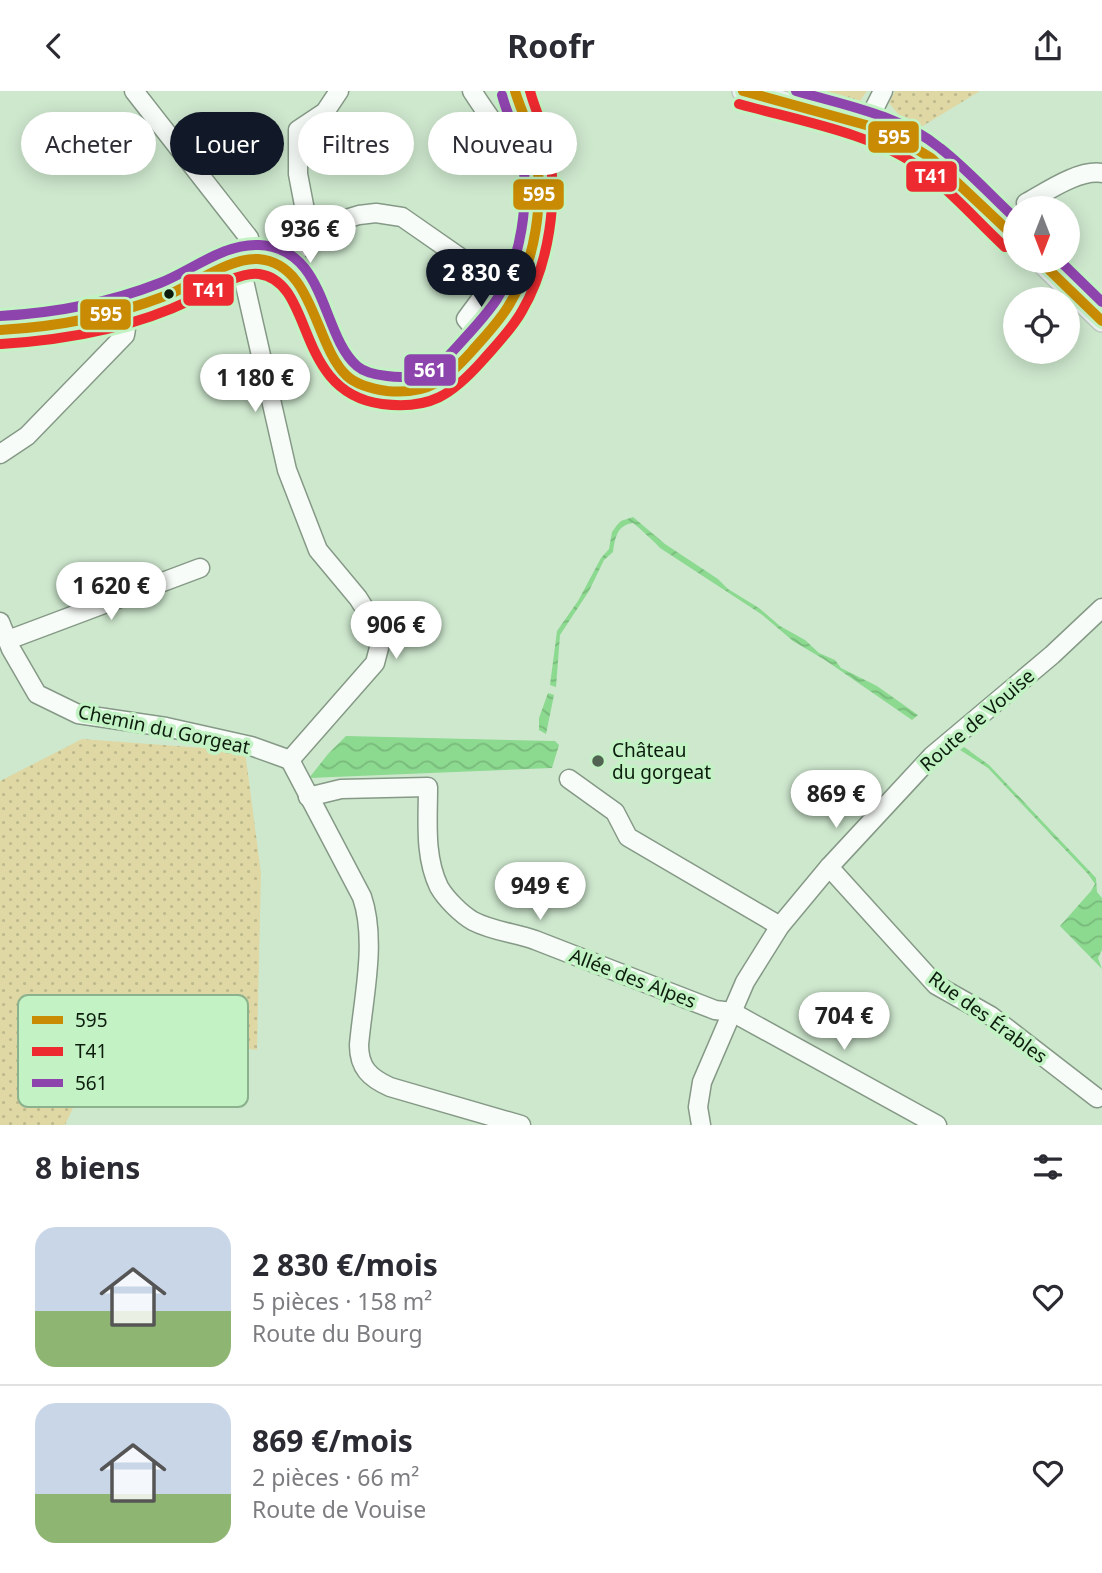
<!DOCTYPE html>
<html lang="fr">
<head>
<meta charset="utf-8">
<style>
  :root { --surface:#fff; --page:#f7f7f7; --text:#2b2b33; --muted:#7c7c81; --line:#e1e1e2; --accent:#111827 }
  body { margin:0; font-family:"Noto Sans",sans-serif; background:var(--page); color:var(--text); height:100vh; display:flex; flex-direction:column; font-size:26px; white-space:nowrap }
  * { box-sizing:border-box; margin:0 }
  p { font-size:23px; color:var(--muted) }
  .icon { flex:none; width:38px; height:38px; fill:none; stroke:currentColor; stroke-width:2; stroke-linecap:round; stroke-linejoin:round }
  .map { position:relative; height:1034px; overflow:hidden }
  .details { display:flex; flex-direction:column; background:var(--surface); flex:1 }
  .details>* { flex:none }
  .top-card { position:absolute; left:21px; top:21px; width:700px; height:63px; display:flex; gap:14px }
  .needle { width:46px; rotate:180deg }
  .controls { position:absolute; left:1003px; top:105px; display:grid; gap:14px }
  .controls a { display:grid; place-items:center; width:77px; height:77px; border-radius:50%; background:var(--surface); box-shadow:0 4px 18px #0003; font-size:35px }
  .price { position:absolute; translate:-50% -60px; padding:0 16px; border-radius:24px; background:#fff; color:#222; font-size:23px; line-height:46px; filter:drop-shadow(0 2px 4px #0008) }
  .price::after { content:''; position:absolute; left:50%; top:42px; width:21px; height:16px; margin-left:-10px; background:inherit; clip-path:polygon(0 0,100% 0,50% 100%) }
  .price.current { background:var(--accent); color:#fff }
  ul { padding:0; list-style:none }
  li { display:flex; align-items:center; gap:21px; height:175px; padding:0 35px }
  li+li { border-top:2px solid var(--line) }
  li span { display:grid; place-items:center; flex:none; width:196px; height:140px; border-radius:21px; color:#555 }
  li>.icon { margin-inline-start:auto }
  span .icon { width:84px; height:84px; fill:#fffc; stroke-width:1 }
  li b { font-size:30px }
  h2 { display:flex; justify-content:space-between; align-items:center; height:84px; padding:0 35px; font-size:30px }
  .chip { padding:0 24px; border-radius:32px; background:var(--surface); box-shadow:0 4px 18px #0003; font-size:24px; line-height:63px }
  .chip.current { background:var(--accent); color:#fff }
  header { display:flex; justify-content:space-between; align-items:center; height:91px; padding:0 35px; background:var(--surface); font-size:32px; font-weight:700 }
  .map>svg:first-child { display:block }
  .grass { fill:url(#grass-dots) }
  .park { fill:url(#park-tufts) }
  .water { fill:url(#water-waves) }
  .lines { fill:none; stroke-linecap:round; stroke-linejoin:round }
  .minor-casing { stroke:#859986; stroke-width:21 }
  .major-casing { stroke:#bdcabd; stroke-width:24 }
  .minor { stroke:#f8fcf8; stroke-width:18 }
  .major { stroke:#e9f0f0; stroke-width:21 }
  .bus-1-casing { stroke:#c3f2c4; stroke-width:16 }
  .bus-2-casing { stroke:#c3f2c4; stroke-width:16 }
  .bus-3-casing { stroke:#c3f2c4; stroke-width:16 }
  .bus-1 { stroke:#c88b03; stroke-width:10 }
  .bus-2 { stroke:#ec2a2f; stroke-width:10 }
  .bus-3 { stroke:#8e44ad; stroke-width:10 }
  .bus-dot { fill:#0c1d0d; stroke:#c3f2c4; stroke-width:2.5 }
  .poi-dot { fill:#506451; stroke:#c3f2c4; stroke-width:2.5 }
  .labels { text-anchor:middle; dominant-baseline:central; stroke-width:7; stroke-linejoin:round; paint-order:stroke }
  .street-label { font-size:19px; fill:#0c1d0d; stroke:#c3f2c4 }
  .poi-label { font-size:19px; fill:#0c1d0d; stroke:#c3f2c4; text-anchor:start }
  .key { fill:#c3f2c4; stroke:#8cb28d; stroke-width:2 }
  .key-label { font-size:19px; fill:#0c1d0d }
  .line-badge { stroke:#c3f2c4; stroke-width:2.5 }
  .badge-label { font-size:19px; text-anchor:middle; font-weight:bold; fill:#fff }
</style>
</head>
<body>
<header><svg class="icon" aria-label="back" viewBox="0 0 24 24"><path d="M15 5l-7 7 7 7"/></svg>Roofr<svg class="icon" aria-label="share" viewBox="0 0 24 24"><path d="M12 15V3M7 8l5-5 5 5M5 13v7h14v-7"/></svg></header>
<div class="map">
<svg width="1102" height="1034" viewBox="0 0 1102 1034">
  <defs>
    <pattern id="grass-dots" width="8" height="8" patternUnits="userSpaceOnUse" patternTransform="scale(1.75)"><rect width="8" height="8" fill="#dfd8a5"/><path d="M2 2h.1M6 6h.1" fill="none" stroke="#beb98d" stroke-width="1.8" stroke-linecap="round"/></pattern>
    <pattern id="park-tufts" width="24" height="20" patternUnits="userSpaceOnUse" patternTransform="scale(1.75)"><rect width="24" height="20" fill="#dfd8a5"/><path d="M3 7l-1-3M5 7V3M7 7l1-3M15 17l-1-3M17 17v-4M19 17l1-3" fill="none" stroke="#beb98d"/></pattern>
    <pattern id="water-waves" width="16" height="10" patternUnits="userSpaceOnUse" patternTransform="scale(1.75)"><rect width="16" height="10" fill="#8cd990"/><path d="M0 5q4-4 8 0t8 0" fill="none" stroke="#78ba7b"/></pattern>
  </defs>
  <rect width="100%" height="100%" fill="#cee8ce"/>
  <g class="grass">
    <path d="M895 0H980L913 41 889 12Z"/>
    <path d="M82 648 245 660 261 782 257 959 109 940 65 1034H0V690Z"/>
  </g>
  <path class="park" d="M809 0H867L860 10 812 3Z"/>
  <g class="water">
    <path d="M633 426 665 453 718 488 728 498 759 517 780 535 805 549 819 562 835 569 841 577 877 595 918 624 912 629 825 569 793 550 761 523 660 457C658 454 636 434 633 432 617 434 615 447 613 461L604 469 589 500 560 544 556 596 550 594 557 540 578 510 601 467 609 458 612 441 617 434 621 430Z"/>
    <path d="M548 602 554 604 546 643 539 639V627Z"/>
    <path d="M346 645 555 650 559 654 552 677 309 687 328 663Z"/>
    <path d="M964 656 989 674 1096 787 1097 801 1102 807V859L1098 867 1102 878 1060 835 1091 800 1095 793 1088 783 988 677 960 659Z"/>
  </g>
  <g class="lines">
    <g class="minor-casing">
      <g id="minor">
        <path d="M134 0 249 147 254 167"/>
        <path d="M472 0C491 29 509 56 537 77"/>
        <path d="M866 34 883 0"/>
        <path d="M1026 112C1046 101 1079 78 1102 82"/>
        <path d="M329 133 359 124 376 122 402 126 494 190 466 228 483 248"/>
        <path d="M240 172 287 379 318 459 358 507 377 537 380 553 375 572 290 669"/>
        <path d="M287 179 309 140 298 83V39L325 21 339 0"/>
        <path d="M0 363 27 345 125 244 129 218"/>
        <path d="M0 531 11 558 37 603 78 623 166 636 251 655 290 669"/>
        <path d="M8 549 200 477"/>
        <path d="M290 669 362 806C377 850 363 908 359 954 359 977 370 987 390 996L521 1034"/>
        <path d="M569 688 615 721 628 746 780 835"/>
        <path d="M308 706 341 698 428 696C428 729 424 765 439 796 446 808 461 823 473 830 492 840 515 842 535 849 595 872 655 896 715 919L732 921 937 1034"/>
        <path d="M829 776 936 894 991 925 1097 1007"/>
        <path d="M701 1034 698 1016 702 991 745 891 780 835 829 776 932 665 1052 564 1102 517"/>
      </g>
    </g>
    <g class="major-casing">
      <g id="major">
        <path d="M743 0 866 34 905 51 931 67 1015 146"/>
        <path d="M1040 170 1102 230"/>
        <path d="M0 239C57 237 112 224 165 205 189 196 235 166 259 168 313 171 316 258 347 285 359 295 377 299 392 300 433 304 447 289 472 260 487 243 504 226 514 206 529 177 538 129 538 97 538 80 537 62 531 45 526 30 519 16 515 0"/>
      </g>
    </g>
    <use href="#minor" class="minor"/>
    <use href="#major" class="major"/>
    <g class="bus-1-casing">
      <g id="bus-1">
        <path d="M743 0 866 34 905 51 931 67 1015 146"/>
        <path d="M1040 170 1102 230"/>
        <path d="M0 239C56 236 113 225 165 205 192 195 230 166 258 168 314 172 314 254 347 285 357 294 373 298 387 300 429 304 446 289 472 260 485 245 499 231 509 214 535 172 545 109 535 60 531 39 521 20 515 0"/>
      </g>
    </g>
    <g class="bus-2-casing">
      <g id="bus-2">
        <path d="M739 13C796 29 876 43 922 78 952 101 978 131 1005 156"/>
        <path d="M1 253C65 249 133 237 191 209 208 200 240 180 259 183 316 191 293 301 382 313 430 319 452 304 483 269 497 253 512 238 522 220 549 174 559 107 548 55 544 36 535 19 530 0"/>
      </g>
    </g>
    <g class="bus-3-casing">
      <g id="bus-3">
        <path d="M796 0C844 14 900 24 940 57 967 78 990 104 1015 127"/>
        <path d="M1060 170 1102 211"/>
        <path d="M0 225C55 222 109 212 160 192 191 180 224 152 259 154 327 157 321 244 357 275 365 282 377 284 387 285 426 290 439 276 463 249 475 236 487 223 497 208 521 169 530 109 522 64 518 43 507 24 502 4"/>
      </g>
    </g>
    <use href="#bus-1" class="bus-1"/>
    <use href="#bus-2" class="bus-2"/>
    <use href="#bus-3" class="bus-3"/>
  </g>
  <circle class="bus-dot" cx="169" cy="203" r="6"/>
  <circle class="poi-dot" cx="598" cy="670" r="7"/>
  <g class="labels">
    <g class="street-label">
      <text transform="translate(977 629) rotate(-41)">Route de Vouise</text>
      <text transform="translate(164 638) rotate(12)">Chemin du Gorgeat</text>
      <text transform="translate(633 887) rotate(21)">Allée des Alpes</text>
      <text transform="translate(988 926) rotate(36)">Rue des Érables</text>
    </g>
    <g class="poi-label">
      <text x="612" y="659">Château<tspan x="612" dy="22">du gorgeat</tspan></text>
    </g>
  </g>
  <rect x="18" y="904" width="230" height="112" rx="10" class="key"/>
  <rect x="32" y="925" width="31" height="8" fill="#c88b03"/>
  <rect x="32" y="956" width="31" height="9" fill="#ec2a2f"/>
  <rect x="32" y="988" width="31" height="8" fill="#8e44ad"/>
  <g class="key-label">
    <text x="75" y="936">595</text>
    <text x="75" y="967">T41</text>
    <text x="75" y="999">561</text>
  </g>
  <g class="line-badge">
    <rect x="867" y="29" width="53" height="34" rx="7" fill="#c88b03"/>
    <rect x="905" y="69" width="53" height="33" rx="7" fill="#ec2a2f"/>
    <rect x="512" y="87" width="53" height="33" rx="7" fill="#c88b03"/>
    <rect x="182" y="182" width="53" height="34" rx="7" fill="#ec2a2f"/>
    <rect x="79" y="207" width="53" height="33" rx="7" fill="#c88b03"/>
    <rect x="403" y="262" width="54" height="34" rx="7" fill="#8e44ad"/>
  </g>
  <g class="badge-label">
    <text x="894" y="53">595</text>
    <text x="931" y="92">T41</text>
    <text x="539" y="110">595</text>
    <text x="209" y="206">T41</text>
    <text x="106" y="230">595</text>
    <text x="430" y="286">561</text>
  </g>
</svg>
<div class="controls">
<a><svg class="needle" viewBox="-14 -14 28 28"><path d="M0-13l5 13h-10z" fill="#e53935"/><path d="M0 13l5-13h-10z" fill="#7c7c81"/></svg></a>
<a><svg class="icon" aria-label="locate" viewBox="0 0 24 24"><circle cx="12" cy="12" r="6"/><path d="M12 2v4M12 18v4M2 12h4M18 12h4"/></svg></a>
</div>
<b class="price" style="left:310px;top:174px">936 €</b>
<b class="price current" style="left:481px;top:218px">2 830 €</b>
<b class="price" style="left:255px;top:323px">1 180 €</b>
<b class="price" style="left:111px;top:531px">1 620 €</b>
<b class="price" style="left:396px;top:570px">906 €</b>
<b class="price" style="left:836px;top:739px">869 €</b>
<b class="price" style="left:540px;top:831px">949 €</b>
<b class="price" style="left:844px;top:961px">704 €</b>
<div class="top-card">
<a class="chip">Acheter</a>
<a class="chip current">Louer</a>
<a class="chip">Filtres</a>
<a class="chip">Nouveau</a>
</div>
</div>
<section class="details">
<h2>8 biens<svg class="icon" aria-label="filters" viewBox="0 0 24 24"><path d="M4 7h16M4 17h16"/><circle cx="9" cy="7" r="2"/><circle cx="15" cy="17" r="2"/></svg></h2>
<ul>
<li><span style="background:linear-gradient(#c9d6e8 60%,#8fb573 0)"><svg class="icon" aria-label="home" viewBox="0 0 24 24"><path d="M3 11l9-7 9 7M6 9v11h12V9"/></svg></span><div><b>2 830 €/mois</b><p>5 pièces · 158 m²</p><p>Route du Bourg</p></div><svg class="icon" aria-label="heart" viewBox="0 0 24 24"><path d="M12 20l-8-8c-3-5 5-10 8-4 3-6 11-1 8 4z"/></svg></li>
<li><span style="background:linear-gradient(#c9d6e8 65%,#8fb573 0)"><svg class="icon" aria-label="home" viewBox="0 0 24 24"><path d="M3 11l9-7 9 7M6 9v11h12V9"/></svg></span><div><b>869 €/mois</b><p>2 pièces · 66 m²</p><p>Route de Vouise</p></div><svg class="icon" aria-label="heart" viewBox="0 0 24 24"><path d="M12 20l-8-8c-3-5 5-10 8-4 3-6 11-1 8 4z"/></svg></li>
</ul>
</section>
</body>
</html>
